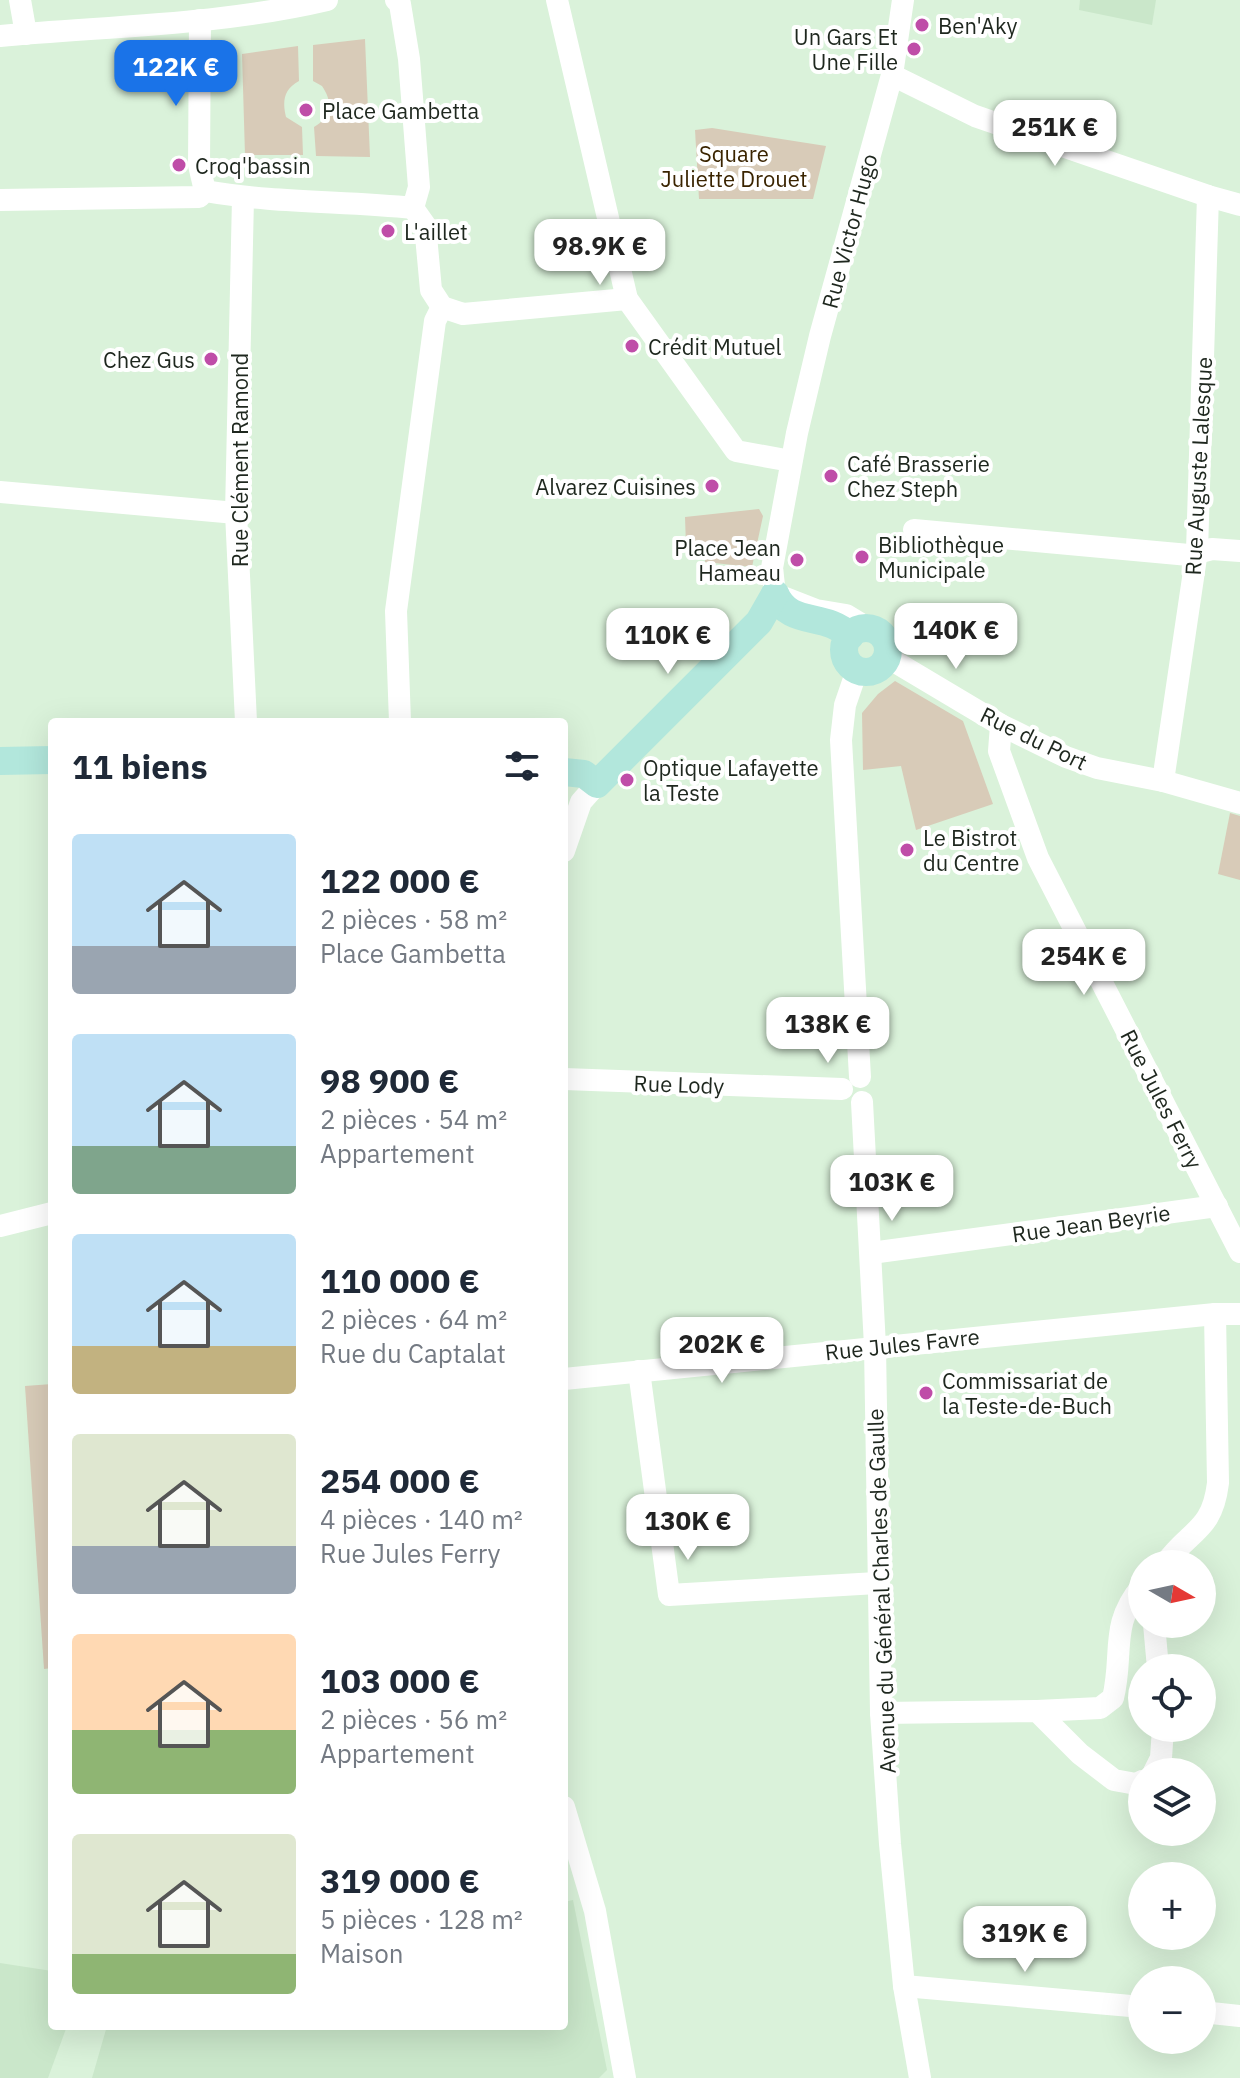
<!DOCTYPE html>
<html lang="fr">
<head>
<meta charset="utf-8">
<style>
  :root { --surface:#fff; --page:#f2f2f3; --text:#1f2937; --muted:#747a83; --accent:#1a73e8 }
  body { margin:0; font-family:"IBM Plex Sans",sans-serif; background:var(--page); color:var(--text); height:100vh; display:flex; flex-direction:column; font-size:30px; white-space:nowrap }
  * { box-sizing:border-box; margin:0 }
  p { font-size:26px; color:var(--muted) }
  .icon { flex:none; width:44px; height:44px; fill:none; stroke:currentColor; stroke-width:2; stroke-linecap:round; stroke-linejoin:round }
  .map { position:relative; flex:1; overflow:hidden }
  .drawer { position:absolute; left:48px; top:718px; width:520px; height:1312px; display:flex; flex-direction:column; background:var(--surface); border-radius:8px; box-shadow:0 8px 32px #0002 }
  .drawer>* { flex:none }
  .needle { width:52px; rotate:99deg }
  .tools { position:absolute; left:1128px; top:1550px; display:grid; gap:16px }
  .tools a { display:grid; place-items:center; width:88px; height:88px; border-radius:50%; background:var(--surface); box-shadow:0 8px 32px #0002; font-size:40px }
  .price { position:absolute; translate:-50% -68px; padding:0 18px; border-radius:16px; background:#fff; color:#222; font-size:26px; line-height:52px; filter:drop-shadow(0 2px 4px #0008) }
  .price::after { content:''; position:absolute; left:50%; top:48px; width:24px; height:18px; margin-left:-12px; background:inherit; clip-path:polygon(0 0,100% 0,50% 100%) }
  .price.current { background:var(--accent); color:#fff }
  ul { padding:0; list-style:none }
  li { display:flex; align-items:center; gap:24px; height:200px; padding:0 24px }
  li span { display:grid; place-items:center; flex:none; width:224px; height:160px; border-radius:8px; color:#555 }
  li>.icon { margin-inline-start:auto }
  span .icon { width:96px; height:96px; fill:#fffc; stroke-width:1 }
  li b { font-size:34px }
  h2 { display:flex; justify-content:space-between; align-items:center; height:96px; padding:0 24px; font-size:34px }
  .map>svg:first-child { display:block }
  .built { fill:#cae7ca }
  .green { fill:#d8cbb8 }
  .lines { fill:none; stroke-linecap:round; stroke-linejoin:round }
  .minor { stroke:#fff; stroke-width:22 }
  .major { stroke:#b2e7dc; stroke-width:28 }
  .poi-dot { fill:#bf4da8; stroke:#fff; stroke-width:3 }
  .labels { text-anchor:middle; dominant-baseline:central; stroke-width:8; stroke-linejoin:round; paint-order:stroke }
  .poi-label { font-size:22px; fill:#1e271e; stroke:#fff; text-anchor:start }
  .park-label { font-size:22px; fill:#3a2400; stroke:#fff }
  .street-label { font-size:22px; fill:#1e271e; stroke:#fff }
</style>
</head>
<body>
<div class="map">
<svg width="1240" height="2078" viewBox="0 0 1240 2078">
  <rect width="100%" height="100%" fill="#daf2da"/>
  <g class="built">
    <path d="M1080 0H1156L1152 25 1079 10Z"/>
    <path d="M573 1900 607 2070 599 2078H92L107 2026H564V1902Z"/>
    <path d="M0 1963 52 1971V2026H67L48 2078H0Z"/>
  </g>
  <g class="green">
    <path d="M365 39 370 157 316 156 314 127C332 117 333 102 322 86L313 81V45Z"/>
    <path d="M298 46 299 81C284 89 282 101 286 117L302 127 303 155H245L242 54Z"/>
    <path d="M712 128 826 146 813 199H699L695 130Z"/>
    <path d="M759 509 763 516 752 567 705 562V547L686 546 685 517Z"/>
    <path d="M895 681 963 721 993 804 916 830 901 766 863 770 862 713 878 694Z"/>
    <path d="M1230 813 1240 816V880L1218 874Z"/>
    <path d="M52 1384V1668L44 1669 25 1386Z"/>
  </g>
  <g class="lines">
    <g class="minor">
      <path d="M20 0 26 34"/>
      <path d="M396 0 400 4 409 59 419 187 413 208"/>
      <path d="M557 0 627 299 736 451 791 461"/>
      <path d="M200 20 199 165 205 191"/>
      <path d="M0 36C109 26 221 25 327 0"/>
      <path d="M892 75 975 116 1208 196 1240 205"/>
      <path d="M243 198 236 513 246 722"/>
      <path d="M0 200 199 197 205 191C273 203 344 201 413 208L425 225 431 290 442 307 463 314 627 299"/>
      <path d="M0 492 236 513"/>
      <path d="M914 530 1189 555 1212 549 1240 551"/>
      <path d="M869 629 846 615 816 610 775 594 772 568 797 433 820 336 892 75 903 0"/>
      <path d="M887 657 1001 725 1066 757 1097 768 1163 781 1240 803"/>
      <path d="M857 670 845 705 841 740 860 1077"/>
      <path d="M400 722 396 611 435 321 442 307"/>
      <path d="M1001 725 999 751 1038 858 1240 1252"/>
      <path d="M1163 781 1197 551 1208 196"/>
      <path d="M564 851 581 802 597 784"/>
      <path d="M564 1079 842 1089"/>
      <path d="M862 1102 875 1346 881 1713 890 1844 904 1986 920 2078"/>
      <path d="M0 1226 52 1213"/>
      <path d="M871 1253 1217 1206"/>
      <path d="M639 1371 669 1595 877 1583"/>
      <path d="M564 1379 1215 1314H1240"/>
      <path d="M1165 1564C1190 1529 1212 1532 1218 1483L1215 1314"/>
      <path d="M1154 1624 1158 1668"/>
      <path d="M1037 1711 1100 1708 1113 1698C1124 1653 1109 1625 1142 1586"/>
      <path d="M881 1713 1037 1711 1080 1754 1114 1780 1136 1784 1142 1781"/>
      <path d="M1154 1772 1161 1758 1163 1728"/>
      <path d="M564 1807 595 1911 625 2078"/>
      <path d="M904 1986 1142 2007"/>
      <path d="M1202 2012 1240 2016"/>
    </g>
    <g class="major">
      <path d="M775 594C790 628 824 611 850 636"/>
      <circle cx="866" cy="650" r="22"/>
      <path d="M0 761 52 760"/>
      <path d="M564 772 584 774 597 784 759 622 775 594"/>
    </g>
  </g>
  <g class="poi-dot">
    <circle cx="922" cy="25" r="8"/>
    <circle cx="914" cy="49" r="8"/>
    <circle cx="306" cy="110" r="8"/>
    <circle cx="179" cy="165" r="8"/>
    <circle cx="388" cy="231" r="8"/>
    <circle cx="632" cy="346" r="8"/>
    <circle cx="211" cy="359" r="8"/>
    <circle cx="831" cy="476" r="8"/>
    <circle cx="712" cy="486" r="8"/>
    <circle cx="862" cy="557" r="8"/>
    <circle cx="797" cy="560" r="8"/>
    <circle cx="627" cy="780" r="8"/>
    <circle cx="907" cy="850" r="8"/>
    <circle cx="926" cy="1393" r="8"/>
  </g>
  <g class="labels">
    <g class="poi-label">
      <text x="938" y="25">Ben'Aky</text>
      <text x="898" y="36" text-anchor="end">Un Gars Et<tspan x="898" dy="25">Une Fille</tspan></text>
      <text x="322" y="110">Place Gambetta</text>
      <text x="195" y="165">Croq'bassin</text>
      <text x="404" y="231">L'aillet</text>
      <text x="648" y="346">Crédit Mutuel</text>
      <text x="195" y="359" text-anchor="end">Chez Gus</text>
      <text x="847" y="463">Café Brasserie<tspan x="847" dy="25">Chez Steph</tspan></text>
      <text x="696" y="486" text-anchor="end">Alvarez Cuisines</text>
      <text x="878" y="544">Bibliothèque<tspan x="878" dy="25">Municipale</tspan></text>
      <text x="781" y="547" text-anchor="end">Place Jean<tspan x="781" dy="25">Hameau</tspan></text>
      <text x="643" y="767">Optique Lafayette<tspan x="643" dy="25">la Teste</tspan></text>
      <text x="923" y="837">Le Bistrot<tspan x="923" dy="25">du Centre</tspan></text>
      <text x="942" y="1380">Commissariat de<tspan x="942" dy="25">la Teste-de-Buch</tspan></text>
    </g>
    <g class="park-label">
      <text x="734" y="153">Square<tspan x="734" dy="25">Juliette Drouet</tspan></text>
    </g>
    <g class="street-label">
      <text transform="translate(849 231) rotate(-75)">Rue Victor Hugo</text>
      <text transform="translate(239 460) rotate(-90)">Rue Clément Ramond</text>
      <text transform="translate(1198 466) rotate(-87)">Rue Auguste Lalesque</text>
      <text transform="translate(1034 738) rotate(26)">Rue du Port</text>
      <text transform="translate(679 1084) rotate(2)">Rue Lody</text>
      <text transform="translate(1162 1099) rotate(63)">Rue Jules Ferry</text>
      <text transform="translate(1091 1223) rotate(-8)">Rue Jean Beyrie</text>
      <text transform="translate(902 1344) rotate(-6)">Rue Jules Favre</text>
      <text transform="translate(881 1591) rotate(-92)">Avenue du Général Charles de Gaulle</text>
    </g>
  </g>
</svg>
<div class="tools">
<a><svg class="needle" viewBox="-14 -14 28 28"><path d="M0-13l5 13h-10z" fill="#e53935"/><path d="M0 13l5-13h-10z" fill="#747a83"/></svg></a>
<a><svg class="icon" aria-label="locate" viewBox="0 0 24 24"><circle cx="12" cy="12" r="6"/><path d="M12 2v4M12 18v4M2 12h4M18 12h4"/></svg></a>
<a><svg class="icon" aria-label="layers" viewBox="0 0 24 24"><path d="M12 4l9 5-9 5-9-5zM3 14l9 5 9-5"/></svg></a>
<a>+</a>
<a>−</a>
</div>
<b class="price current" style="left:176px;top:108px">122K €</b>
<b class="price" style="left:1055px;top:168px">251K €</b>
<b class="price" style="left:600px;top:287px">98.9K €</b>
<b class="price" style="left:956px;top:671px">140K €</b>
<b class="price" style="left:668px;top:676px">110K €</b>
<b class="price" style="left:1084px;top:997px">254K €</b>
<b class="price" style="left:828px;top:1065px">138K €</b>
<b class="price" style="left:892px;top:1223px">103K €</b>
<b class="price" style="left:722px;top:1385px">202K €</b>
<b class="price" style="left:688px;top:1562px">130K €</b>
<b class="price" style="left:1025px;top:1974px">319K €</b>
<section class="drawer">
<h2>11 biens<svg class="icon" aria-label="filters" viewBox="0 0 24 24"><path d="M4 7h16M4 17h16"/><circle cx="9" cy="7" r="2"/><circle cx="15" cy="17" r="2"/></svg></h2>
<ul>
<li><span style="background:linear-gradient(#bfe0f5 70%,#9aa5b1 0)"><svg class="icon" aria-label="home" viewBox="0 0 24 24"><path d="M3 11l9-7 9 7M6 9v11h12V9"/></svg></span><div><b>122 000 €</b><p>2 pièces · 58 m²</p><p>Place Gambetta</p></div></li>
<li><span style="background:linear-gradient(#bfe0f5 70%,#7fa58c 0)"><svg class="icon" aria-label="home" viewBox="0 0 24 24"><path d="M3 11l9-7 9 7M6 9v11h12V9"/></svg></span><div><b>98 900 €</b><p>2 pièces · 54 m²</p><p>Appartement</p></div></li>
<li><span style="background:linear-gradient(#bfe0f5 70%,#c2b280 0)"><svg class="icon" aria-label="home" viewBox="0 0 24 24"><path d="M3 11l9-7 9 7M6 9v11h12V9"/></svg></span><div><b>110 000 €</b><p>2 pièces · 64 m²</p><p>Rue du Captalat</p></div></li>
<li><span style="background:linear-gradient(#dfe7d0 70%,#9aa5b1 0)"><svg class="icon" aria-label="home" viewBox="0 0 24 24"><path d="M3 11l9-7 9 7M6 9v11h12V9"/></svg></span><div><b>254 000 €</b><p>4 pièces · 140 m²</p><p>Rue Jules Ferry</p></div></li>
<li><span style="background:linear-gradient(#ffd9b3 60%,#8fb573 0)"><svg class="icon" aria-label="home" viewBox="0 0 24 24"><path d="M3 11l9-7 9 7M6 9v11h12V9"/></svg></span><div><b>103 000 €</b><p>2 pièces · 56 m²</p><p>Appartement</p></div></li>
<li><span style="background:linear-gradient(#dfe7d0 75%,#8fb573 0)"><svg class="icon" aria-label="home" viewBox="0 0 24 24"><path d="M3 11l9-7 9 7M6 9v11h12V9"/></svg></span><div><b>319 000 €</b><p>5 pièces · 128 m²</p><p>Maison</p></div></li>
</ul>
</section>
</div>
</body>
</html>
